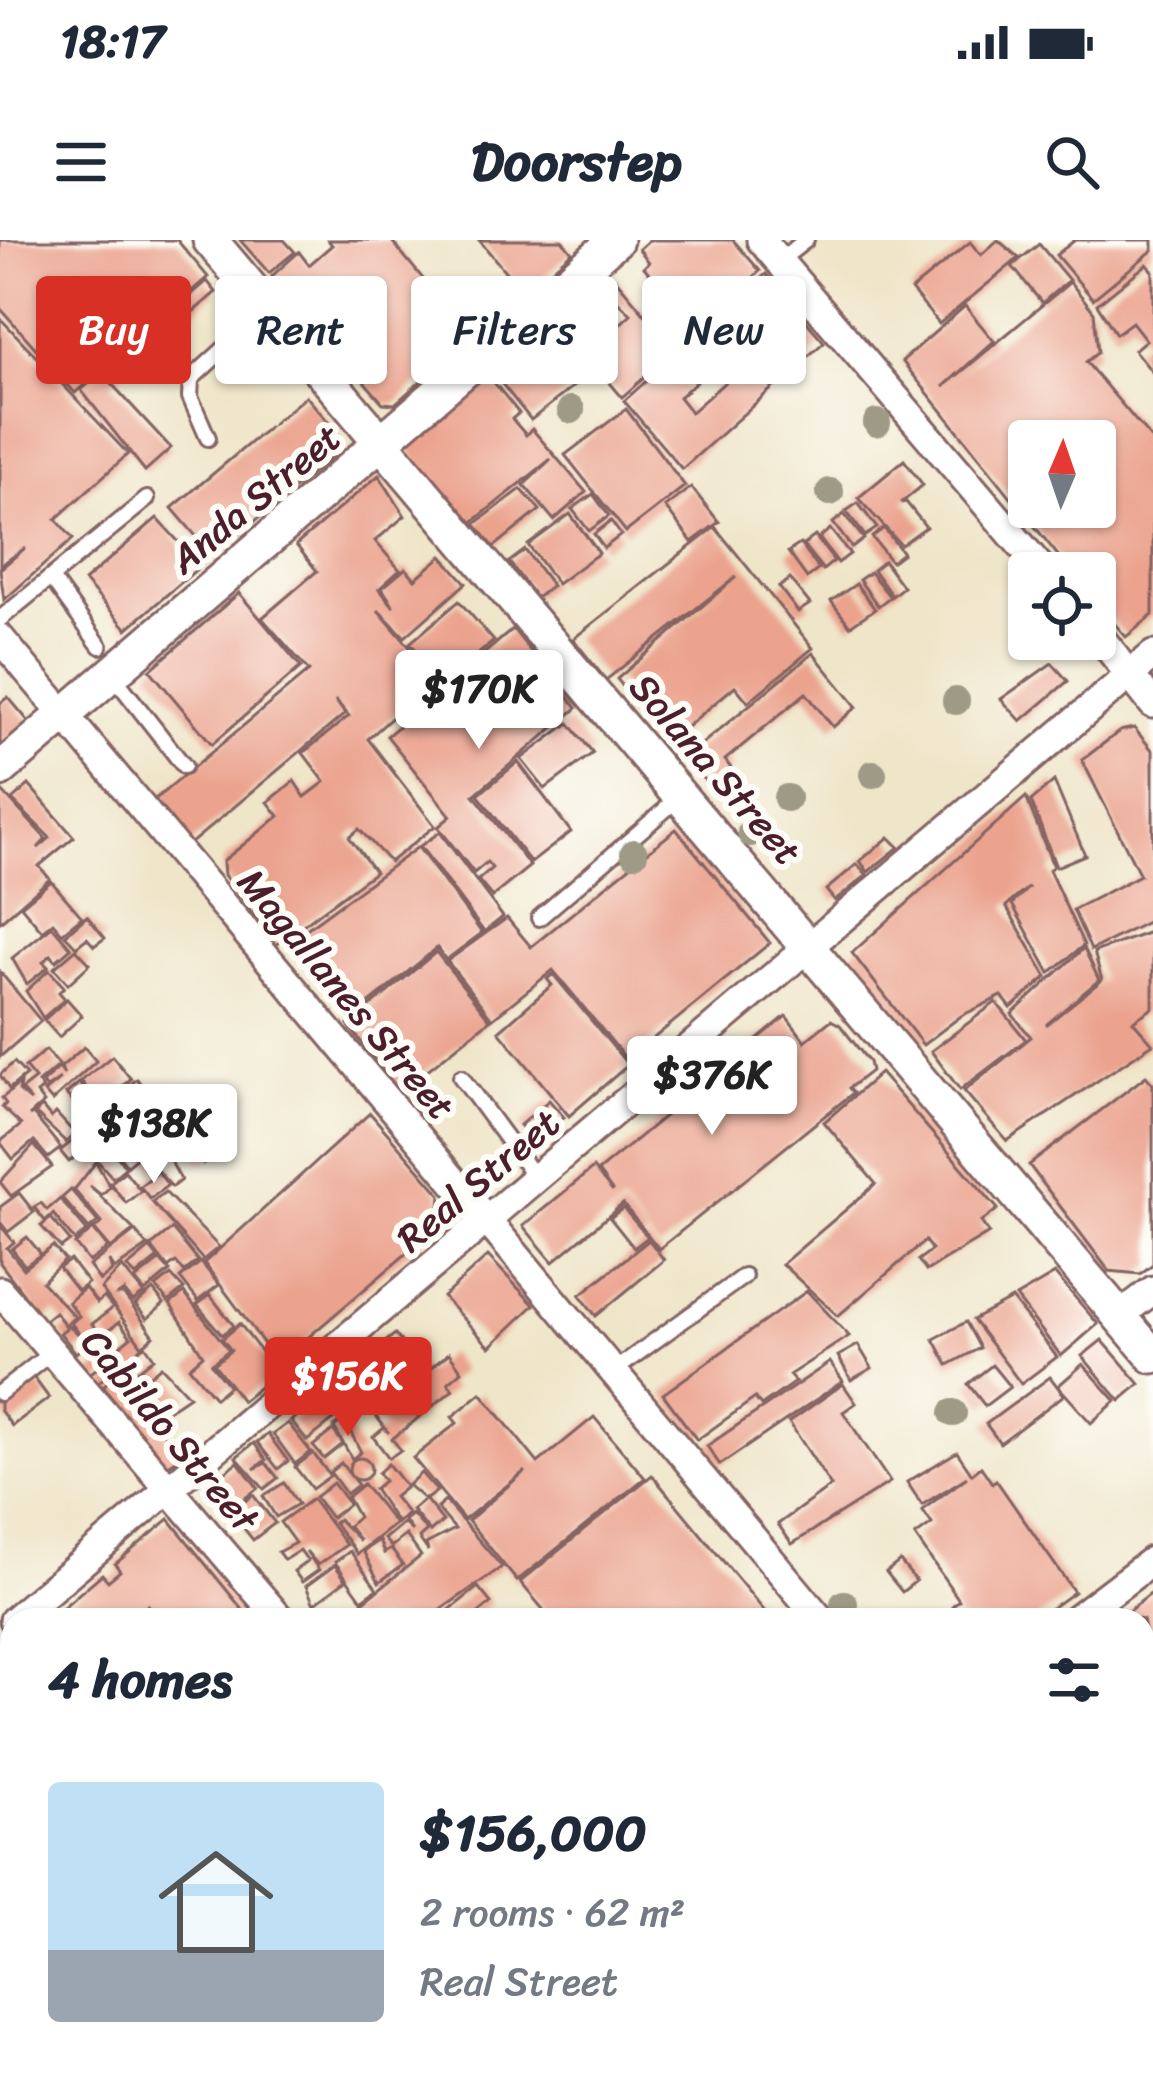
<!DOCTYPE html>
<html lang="en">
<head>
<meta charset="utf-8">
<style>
  :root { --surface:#fff; --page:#f2f2f3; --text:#1f2937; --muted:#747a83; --line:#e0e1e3; --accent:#d93025 }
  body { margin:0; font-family:Sriracha,sans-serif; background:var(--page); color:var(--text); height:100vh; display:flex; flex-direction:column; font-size:45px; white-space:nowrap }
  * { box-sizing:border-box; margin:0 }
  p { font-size:39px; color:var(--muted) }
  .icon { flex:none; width:66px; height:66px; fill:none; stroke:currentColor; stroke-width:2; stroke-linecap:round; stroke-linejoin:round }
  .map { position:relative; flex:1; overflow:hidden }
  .sheet { position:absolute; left:0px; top:1368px; width:1155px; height:471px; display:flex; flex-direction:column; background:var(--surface); border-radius:36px 36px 0 0; box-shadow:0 3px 9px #0004 }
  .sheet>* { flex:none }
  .guide { position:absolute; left:36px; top:36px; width:1083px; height:108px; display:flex; gap:24px }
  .needle { width:78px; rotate:2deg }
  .controls { position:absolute; left:1008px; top:180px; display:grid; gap:24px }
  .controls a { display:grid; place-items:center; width:108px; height:108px; border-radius:12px; background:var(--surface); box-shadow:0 3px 9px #0004; font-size:60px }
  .price { position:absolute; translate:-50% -102px; padding:0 27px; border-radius:12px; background:#fff; color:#222; font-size:39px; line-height:78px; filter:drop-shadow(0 3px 6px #0008) }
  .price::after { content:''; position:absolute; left:50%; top:72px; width:36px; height:27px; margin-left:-18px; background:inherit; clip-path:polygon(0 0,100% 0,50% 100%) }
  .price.selected { background:var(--accent); color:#fff }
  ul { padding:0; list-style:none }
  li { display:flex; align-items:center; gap:36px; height:300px; padding:0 48px }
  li+li { border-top:3px solid var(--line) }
  li span { display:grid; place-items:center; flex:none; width:336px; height:240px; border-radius:12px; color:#555 }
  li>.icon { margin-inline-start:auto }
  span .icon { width:144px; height:144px; fill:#fffc; stroke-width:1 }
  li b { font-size:51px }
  h2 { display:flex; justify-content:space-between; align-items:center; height:144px; padding:0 48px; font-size:51px }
  .tag { padding:0 42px; border-radius:12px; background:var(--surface); box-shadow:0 3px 9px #0004; font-size:42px; line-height:108px }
  .tag.selected { background:var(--accent); color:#fff }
  .status { display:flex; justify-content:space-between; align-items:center; height:84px; padding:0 60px; background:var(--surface); direction:ltr }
  .status svg { height:33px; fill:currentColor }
  header { display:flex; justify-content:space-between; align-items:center; height:156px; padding:0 48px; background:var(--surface); font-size:54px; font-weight:700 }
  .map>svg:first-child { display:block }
  .building { fill:#eba38e; fill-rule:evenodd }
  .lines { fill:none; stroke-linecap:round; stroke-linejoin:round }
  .service-casing { stroke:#846462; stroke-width:20 }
  .pedestrian-casing { stroke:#846462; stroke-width:27 }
  .minor-casing { stroke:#846462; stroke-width:33 }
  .tertiary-casing { stroke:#846462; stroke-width:39 }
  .service { stroke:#fff; stroke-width:14 }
  .pedestrian { stroke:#fff; stroke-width:21 }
  .minor { stroke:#fff; stroke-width:27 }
  .tertiary { stroke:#fff; stroke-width:33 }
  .tree { fill:#9e9a86 }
  .labels { text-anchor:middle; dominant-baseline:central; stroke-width:12; stroke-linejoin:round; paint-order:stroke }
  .street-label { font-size:39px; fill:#4a1f2b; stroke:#fdfcf7 }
</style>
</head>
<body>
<div class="status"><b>18:17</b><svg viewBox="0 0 49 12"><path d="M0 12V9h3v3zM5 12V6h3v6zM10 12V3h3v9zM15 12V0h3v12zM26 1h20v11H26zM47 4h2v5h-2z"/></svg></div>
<header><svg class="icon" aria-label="menu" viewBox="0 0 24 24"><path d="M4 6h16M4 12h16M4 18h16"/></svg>Doorstep<svg class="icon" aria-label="search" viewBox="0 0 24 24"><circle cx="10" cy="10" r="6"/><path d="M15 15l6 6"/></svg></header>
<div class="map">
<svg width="1153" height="1838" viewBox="0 0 1153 1838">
  <rect width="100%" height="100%" fill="#fdfcf7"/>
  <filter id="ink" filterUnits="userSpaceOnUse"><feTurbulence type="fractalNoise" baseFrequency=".00833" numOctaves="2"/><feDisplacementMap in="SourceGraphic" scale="24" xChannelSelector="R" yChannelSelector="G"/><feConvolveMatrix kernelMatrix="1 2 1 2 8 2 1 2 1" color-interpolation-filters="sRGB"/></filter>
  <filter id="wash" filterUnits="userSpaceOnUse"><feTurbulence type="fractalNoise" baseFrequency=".004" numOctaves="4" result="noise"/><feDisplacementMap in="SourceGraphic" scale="48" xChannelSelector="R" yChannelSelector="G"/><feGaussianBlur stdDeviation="2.7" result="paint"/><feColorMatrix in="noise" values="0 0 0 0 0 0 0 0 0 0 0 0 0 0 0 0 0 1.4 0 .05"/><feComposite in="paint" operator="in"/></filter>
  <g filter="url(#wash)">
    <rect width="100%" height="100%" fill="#efe5c9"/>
    <g id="blocks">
      <g class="building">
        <path d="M0 0H177L208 37 75 153 0 68Z"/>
        <path d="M240 0H284L295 12 269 33Z"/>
        <path d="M328 0H391L471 97 395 164 383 163 272 36 299 12 309 25 332 5Z"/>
        <path d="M479 0H562L572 12 524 54Z"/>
        <path d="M649 0H733L760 31 703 83 688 66 682 72 644 27 649 22 639 9Z"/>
        <path d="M998 0 1019 18 939 84 911 50 970 2 981 15Z"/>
        <path d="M1075 0H1153V10L1093 59 1056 15Z"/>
        <path d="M1039 4 1069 40 1042 63 1012 26Z"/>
        <path d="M1147 24 1153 31V133L1134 110 1146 100 1132 82 1116 94 1097 64Z"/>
        <path d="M766 34 824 102 682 229 624 161ZM748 97 760 111 691 172 679 157Z"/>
        <path d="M612 35 675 110 622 157 577 104 589 112 631 74 608 52 566 91 558 82Z"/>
        <path d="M207 41 216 52 111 143 171 208 145 231 81 150Z"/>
        <path d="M1070 42 1094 72 1098 112 1086 122 1153 201V375L1126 397 1095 361V333H1072L902 121 965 66 994 101 943 147ZM1029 201H1095V267H1029Z"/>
        <path d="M0 78 128 214 56 279 73 299 4 360 0 329 25 308 0 326Z"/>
        <path d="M553 88 589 134 531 180 494 134Z"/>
        <path d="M487 134 519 173 512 179 526 195 532 189 586 252 554 280 524 245 551 219 469 285 402 203Z"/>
        <path d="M306 156 338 193 336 214 213 316 172 268Z"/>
        <path d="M626 169 685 246 626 292 565 215Z"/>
        <path d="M904 220 923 245 901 263 906 262 926 287 901 305 858 258Z"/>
        <path d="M379 235 405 276 375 301 400 330 379 349 394 367 382 348 406 328 415 339 442 316 466 343 405 397 378 370 436 438 368 499 435 586 390 622 359 589 349 597 375 632 276 705 224 635 223 621 279 576 268 562 294 541 305 557 325 542 303 513 349 476 335 460 345 474 190 604 153 561 309 431 262 378 317 331 296 305Z"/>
        <path d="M691 247 719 282 692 302 665 267Z"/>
        <path d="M521 249 540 270 494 307 475 284Z"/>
        <path d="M593 254 609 276 589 291 572 269Z"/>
        <path d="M858 263 877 288 865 296 846 271Z"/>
        <path d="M570 274 599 313 557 344 528 305Z"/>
        <path d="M844 274 864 299 852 308 833 283Z"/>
        <path d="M157 278 186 310 191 306 205 322 127 389 84 341Z"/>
        <path d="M611 281 621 295 604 308 594 294Z"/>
        <path d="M715 287 813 408 748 462 735 446 668 503 617 439 736 337 606 440 573 399Z"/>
        <path d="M884 288 903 313 891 322 872 297Z"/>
        <path d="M830 289 850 314 838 323 819 298Z"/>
        <path d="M815 296 834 321 823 330 803 305Z"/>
        <path d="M800 304 819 329 807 338 788 312Z"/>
        <path d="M525 310 552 346 536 358 509 322Z"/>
        <path d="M884 321 903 347 892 356 873 330Z"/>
        <path d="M870 332 890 357 878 366 859 340Z"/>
        <path d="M790 339 810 364 798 372 779 347Z"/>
        <path d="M856 344 875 369 850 386 831 361Z"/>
        <path d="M239 353 301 427 212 504 150 430Z"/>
        <path d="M459 361 494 401 445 442 410 403Z"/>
        <path d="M513 389 532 413 504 437 528 468 557 443 577 468 474 555 530 626 492 657 478 640 492 628 487 622 474 633 438 587 451 576 387 496Z"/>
        <path d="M813 413 857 467 833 487 806 453 725 520 731 528 709 545 686 517Z"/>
        <path d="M1052 423 1068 441 1021 481 1001 459Z"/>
        <path d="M8 457 30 483 0 506V463Z"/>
        <path d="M569 483 593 513 545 549 521 519Z"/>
        <path d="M1134 488 1153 511V679L1091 710 1073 670 1140 635 1082 520 1120 491Z"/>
        <path d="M518 522 571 592 531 623 478 555Z"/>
        <path d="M1054 541 1085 615 1056 627 1031 561Z"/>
        <path d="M29 545 74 597 39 626 50 639 0 682V549L46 599 38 608 50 598 12 560Z"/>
        <path d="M1026 557 1053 626 1049 630 1084 705 1050 733 1012 664 1029 647 1006 666 1047 737 1011 768 1002 756 961 776 923 805 852 713Z"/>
        <path d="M676 589 770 703 627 820 553 730 492 779 447 721 507 678 531 707Z"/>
        <path d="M440 592 503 677 484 692 420 606Z"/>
        <path d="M889 597 899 607 868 632 860 621Z"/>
        <path d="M418 607 482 693 446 720 437 708 353 777 290 701Z"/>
        <path d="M857 624 867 635 835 661 826 650Z"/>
        <path d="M51 641 82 677 62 693 53 682 42 691 21 666Z"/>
        <path d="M87 676 105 698 94 706 87 698 76 707 65 695Z"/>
        <path d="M52 686 71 708 56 721 51 715 43 722 48 727 27 744 12 718Z"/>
        <path d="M1153 691V768L1133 781 1153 804 1007 901 964 851 1031 797 1012 774 1084 708 1099 740 1046 785 1102 740 1094 712Z"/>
        <path d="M76 709 90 724 68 744 54 728Z"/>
        <path d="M436 712 490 780 400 852 348 785Z"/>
        <path d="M49 730 64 747 59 752 65 759 43 778 26 751Z"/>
        <path d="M0 732 41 781 0 817Z"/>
        <path d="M553 734 628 825 569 876 499 791 552 745 547 739Z"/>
        <path d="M67 759 82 776 59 797 44 780Z"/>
        <path d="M996 762 1026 800 960 850 931 811Z"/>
        <path d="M786 776 805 801 831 780 840 785 869 822 871 831 849 848 853 853 659 1009 623 964 553 1022 523 986 593 928 613 952 598 931Z"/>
        <path d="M84 807 96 821 52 861 44 852 60 839 47 848 42 843 59 828 64 835 61 827Z"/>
        <path d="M46 810 59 825 38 843 43 849 37 854 44 863 29 876 33 874 61 908 48 918 34 901 13 919 0 902 21 885 2 867 6 864 2 858 20 843 19 851 31 861 21 850 35 839 25 827Z"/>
        <path d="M112 816 131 839 100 865 81 841Z"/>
        <path d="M14 822 26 835 9 849 0 835Z"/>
        <path d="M880 833 998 969 981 982 989 993 926 1031 918 1020 932 1010 925 1001 838 1076 782 1024 876 944 824 882Z"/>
        <path d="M1146 836 1153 844V1024L1140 1034 1109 1031 1029 925Z"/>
        <path d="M137 839 148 852 158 844 184 877 158 898 181 940 172 947 123 893 134 883 153 903 115 857Z"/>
        <path d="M79 843 100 869 88 879 66 854Z"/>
        <path d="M113 859 132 882 118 893 100 871Z"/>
        <path d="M549 860 564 877 534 902 520 885Z"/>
        <path d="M42 867 51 878 56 873 75 894 66 902 35 873Z"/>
        <path d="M370 873 441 955 439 979 420 1002 278 1123 204 1023Z"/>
        <path d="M100 876 117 896 100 911 83 891Z"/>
        <path d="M82 893 90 905 69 922 60 911Z"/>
        <path d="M122 895 139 915 127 925 110 905Z"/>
        <path d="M202 897 217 914 203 924 189 907Z"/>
        <path d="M34 905 52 927 11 956 0 942Z"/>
        <path d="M109 907 126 927 113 938 96 919Z"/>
        <path d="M96 922 110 947 101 955 90 946 134 990 111 1009 94 989 102 983 74 950Z"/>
        <path d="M125 931 141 951 126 963 110 943Z"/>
        <path d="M158 932 168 945 150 959 140 946Z"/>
        <path d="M71 950 98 982 89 989 62 958Z"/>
        <path d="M165 952 219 1007 203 1020 152 962Z"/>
        <path d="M19 953 34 972 8 992 0 982V967Z"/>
        <path d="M60 959 87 991 75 1001 53 974 45 981 34 967 41 963 47 970Z"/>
        <path d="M623 968 648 997 634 1008 610 978Z"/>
        <path d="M51 978 70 1001 61 1008 41 986Z"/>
        <path d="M0 985 14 1002 7 1008 24 1029 53 1006 65 1020 42 1042 75 1077 65 1085 55 1072 44 1081 0 1023Z"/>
        <path d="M93 989 108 1008 89 1022 75 1004Z"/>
        <path d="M172 989 198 1021 184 1032 176 1022 168 1028 151 1006Z"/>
        <path d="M135 991 148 1006 115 1029 109 1021 112 1031 100 1041 89 1026Z"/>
        <path d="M27 997 41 1014 25 1026 12 1009Z"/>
        <path d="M649 1000 664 1020 596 1076 580 1055Z"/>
        <path d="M150 1008 158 1018 136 1036 127 1027Z"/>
        <path d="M488 1016 534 1065 490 1107 443 1057Z"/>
        <path d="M70 1020 88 1043 77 1051 59 1028Z"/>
        <path d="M160 1020 170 1031 145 1052 135 1040Z"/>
        <path d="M201 1022 219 1045 198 1061 180 1038Z"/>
        <path d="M122 1027 144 1054 133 1062 124 1051 118 1055H124L154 1096 142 1106 101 1049Z"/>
        <path d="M1055 1034 1098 1084 1061 1116 1016 1057Z"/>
        <path d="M171 1035 184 1049 168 1062 156 1047Z"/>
        <path d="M85 1048 97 1063 104 1057 113 1068 92 1084 113 1112 101 1121 87 1104 76 1113 60 1093 69 1086 81 1096 71 1083 79 1076 68 1062Z"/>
        <path d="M153 1050 164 1064 147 1079 135 1065Z"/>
        <path d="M807 1051 849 1096 789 1135 795 1142 761 1166 755 1158 697 1200 663 1154Z"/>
        <path d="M184 1053 229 1110 211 1124 229 1146 215 1158 189 1127 203 1115 170 1064Z"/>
        <path d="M210 1055 234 1086 222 1095 197 1065Z"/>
        <path d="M1012 1059 1057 1117 1021 1144 973 1080Z"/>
        <path d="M119 1082 131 1097 116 1109 104 1094Z"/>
        <path d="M966 1082 980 1108 948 1125 934 1099Z"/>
        <path d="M240 1084 277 1133 242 1161 214 1124 231 1110 222 1099Z"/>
        <path d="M395 1094 425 1133 449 1113 462 1131 448 1143 453 1150 392 1199 401 1210 389 1218 373 1197 384 1188 389 1193 344 1134Z"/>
        <path d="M1102 1100 1140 1144 1120 1161 1082 1116Z"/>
        <path d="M145 1105 154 1118 135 1133 125 1121Z"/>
        <path d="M858 1105 872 1128 851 1140 838 1116Z"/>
        <path d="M116 1113 124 1122 95 1145 87 1136Z"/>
        <path d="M830 1122 843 1141 720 1225 707 1206Z"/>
        <path d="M1083 1124 1116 1161 1091 1183 1058 1146Z"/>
        <path d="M992 1125 1010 1147 985 1166 968 1144Z"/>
        <path d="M161 1126 189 1156 158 1177 130 1151Z"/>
        <path d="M125 1128 133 1139 124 1146 182 1216 164 1228 103 1146Z"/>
        <path d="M32 1135 49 1158 12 1186 0 1170V1159Z"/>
        <path d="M1050 1137 1064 1155 1000 1203 986 1184Z"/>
        <path d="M341 1140 357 1160 339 1175 323 1154Z"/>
        <path d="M843 1144 856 1163 843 1172 890 1242 792 1304 778 1284 831 1246 789 1182Z"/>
        <path d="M481 1153 538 1223 594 1177 645 1238 517 1341 468 1281 525 1231 464 1280 413 1218 457 1183 452 1177Z"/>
        <path d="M320 1158 336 1178 307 1201 291 1181Z"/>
        <path d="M344 1179 361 1212 352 1219 334 1187Z"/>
        <path d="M288 1183 311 1212 295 1224 273 1194Z"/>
        <path d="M333 1190 343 1204 324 1219 313 1206Z"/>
        <path d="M268 1194 288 1221 278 1229 257 1202Z"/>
        <path d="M254 1203 266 1220 254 1229 266 1223 278 1238 264 1249 236 1217Z"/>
        <path d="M957 1212 972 1234 981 1227 992 1243 996 1240 1074 1352 1035 1380H961L952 1366 959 1360 915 1296 932 1284 922 1270 967 1237 922 1265 907 1242Z"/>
        <path d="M313 1213 330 1236 312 1249 295 1227Z"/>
        <circle cx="360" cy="1229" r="11"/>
        <path d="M238 1222 258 1248 230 1270 210 1243Z"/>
        <path d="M341 1223 358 1245 346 1254 330 1232Z"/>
        <path d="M388 1224 406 1247 394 1257 408 1274 397 1283 374 1249 384 1241 378 1233Z"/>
        <path d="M421 1233 437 1251 425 1260 408 1245Z"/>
        <path d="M652 1235 766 1373 757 1380H552L520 1342Z"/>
        <path d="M284 1243 298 1264 276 1277 263 1256Z"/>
        <path d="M333 1243 349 1264 331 1278 315 1257Z"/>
        <path d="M363 1244 395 1284 357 1314 334 1283 338 1279 360 1301 348 1286 358 1277 347 1257Z"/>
        <path d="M253 1255 275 1283 253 1300 231 1272Z"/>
        <path d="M312 1259 346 1305 318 1325 306 1311 319 1330 302 1342 294 1331 308 1321 300 1310 284 1320 278 1312 295 1303 280 1282Z"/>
        <path d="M425 1259 443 1281 430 1292 412 1270Z"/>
        <path d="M445 1261 502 1327 426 1380H340L421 1316 406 1295 391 1307 384 1299 403 1283 412 1291 404 1280 412 1274 427 1291 419 1298 428 1311 426 1304 455 1289 437 1268Z"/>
        <path d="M169 1279 251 1380H160L148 1365 131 1380H48L102 1334 108 1341 120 1331 115 1324Z"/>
        <path d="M379 1300 384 1313 391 1309 403 1325 379 1342 363 1311Z"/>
        <path d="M350 1311 377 1349 362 1360 335 1322Z"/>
        <path d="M900 1321 916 1341 902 1352 886 1332Z"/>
        <path d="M335 1325 346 1340 314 1364 306 1346Z"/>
        <path d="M478 1347 491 1363 470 1380H437Z"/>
        <path d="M1153 1352V1404L1148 1408 1143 1380 1122 1376Z"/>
        <path d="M12 1399V1497L0 1507V1410Z"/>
        <path d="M0 1553 12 1568V1679L0 1667Z"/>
        <path d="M0 1750 12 1764V1827H68L77 1838H0Z"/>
        <path d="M1143 1820 1153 1838H1109L1123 1827H1143Z"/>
        <path d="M285 1827H372L379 1838H271Z"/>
        <path d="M378 1827H465L452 1838H385Z"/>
        <path d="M713 1827H848L858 1838 870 1827H911L919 1838H700Z"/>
        <path d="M920 1827H1003L989 1838H928Z"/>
      </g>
    </g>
  </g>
  <g filter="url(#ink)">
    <use href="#blocks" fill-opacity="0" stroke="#846462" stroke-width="3"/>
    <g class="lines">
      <g class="service-casing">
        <g id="service">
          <path d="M779 21 806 0"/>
          <path d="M208 198 190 157 191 139 268 69"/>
          <path d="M51 338 100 406"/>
          <path d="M0 379 147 259"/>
          <path d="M112 434 184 526"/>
          <path d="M539 678 681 556"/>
          <path d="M461 837 536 939"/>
          <path d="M612 1132 744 1036"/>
          <path d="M0 1153 52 1112"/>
          <path d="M185 1838 198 1827"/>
        </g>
      </g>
      <g class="pedestrian-casing">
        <g id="pedestrian">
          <path d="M0 1697 12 1710"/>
          <path d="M112 1827 121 1838"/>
        </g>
      </g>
      <g class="minor-casing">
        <g id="minor">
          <path d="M761 0 1045 333"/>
          <path d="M1095 391 1153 464"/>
          <path d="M0 398 821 1380"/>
          <path d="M0 1051 281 1380"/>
          <path d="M1119 1076 1153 1050"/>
          <path d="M14 1380 1153 415"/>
          <path d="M1074 1380 1153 1320"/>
          <path d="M1143 1783 1153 1796"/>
          <path d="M653 1827 662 1838"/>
          <path d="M491 1838 505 1827"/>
        </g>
      </g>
      <g class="tertiary-casing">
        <g id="tertiary">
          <path d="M210 0 1153 1116"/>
          <path d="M0 530 616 0"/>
        </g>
      </g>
      <use href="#service" class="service"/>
      <use href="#pedestrian" class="pedestrian"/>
      <use href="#minor" class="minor"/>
      <use href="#tertiary" class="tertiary"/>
    </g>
    <g class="tree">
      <circle cx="571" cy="170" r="14"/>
      <circle cx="877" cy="183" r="14"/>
      <circle cx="830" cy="252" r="14"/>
      <circle cx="956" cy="461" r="14"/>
      <circle cx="873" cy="534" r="14"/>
      <circle cx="787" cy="558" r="14"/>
      <circle cx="751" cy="593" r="14"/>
      <circle cx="634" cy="613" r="14"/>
      <circle cx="953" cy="1173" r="14"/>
      <circle cx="844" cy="1364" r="14"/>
    </g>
  </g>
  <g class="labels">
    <g class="street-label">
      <text transform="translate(255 258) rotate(-40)">Anda Street</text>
      <text transform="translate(716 529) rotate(49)">Solana Street</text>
      <text transform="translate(347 754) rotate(50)">Magallanes Street</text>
      <text transform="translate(478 940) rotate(-40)">Real Street</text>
      <text transform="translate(170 1190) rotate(50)">Cabildo Street</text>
    </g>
  </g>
</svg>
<div class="controls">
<a><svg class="needle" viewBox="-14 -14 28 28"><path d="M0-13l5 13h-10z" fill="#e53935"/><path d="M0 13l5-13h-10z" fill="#747a83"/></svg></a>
<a><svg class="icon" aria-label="locate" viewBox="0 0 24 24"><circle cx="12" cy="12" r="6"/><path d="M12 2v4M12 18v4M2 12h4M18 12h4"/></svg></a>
</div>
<b class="price" style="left:479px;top:512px">$170K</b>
<b class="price" style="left:712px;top:898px">$376K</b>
<b class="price" style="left:154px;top:946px">$138K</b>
<b class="price selected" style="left:348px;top:1199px">$156K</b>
<div class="guide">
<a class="tag selected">Buy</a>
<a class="tag">Rent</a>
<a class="tag">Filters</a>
<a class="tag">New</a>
</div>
<section class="sheet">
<h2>4 homes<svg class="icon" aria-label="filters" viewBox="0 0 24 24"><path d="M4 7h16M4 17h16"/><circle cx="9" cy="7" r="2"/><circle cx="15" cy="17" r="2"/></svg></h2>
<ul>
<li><span style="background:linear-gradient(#bfe0f5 70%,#9aa5b1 0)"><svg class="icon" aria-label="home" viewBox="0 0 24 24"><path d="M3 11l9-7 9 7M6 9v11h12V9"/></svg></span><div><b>$156,000</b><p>2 rooms · 62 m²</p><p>Real Street</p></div></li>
</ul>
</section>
</div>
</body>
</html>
